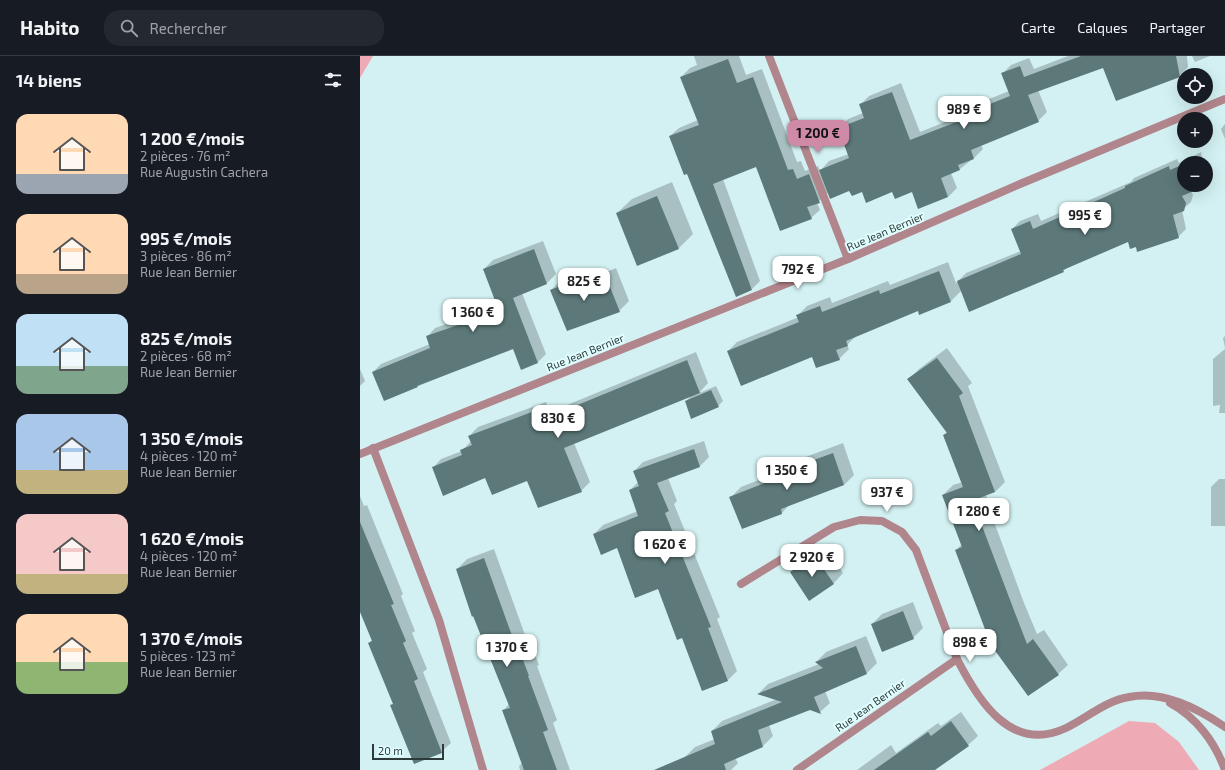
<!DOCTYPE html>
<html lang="fr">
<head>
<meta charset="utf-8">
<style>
  :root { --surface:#171b24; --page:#242831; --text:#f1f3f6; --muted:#9ea1a6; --line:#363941; --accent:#ce8aa6 }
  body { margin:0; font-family:"Exo 2",sans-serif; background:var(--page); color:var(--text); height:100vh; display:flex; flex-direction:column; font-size:15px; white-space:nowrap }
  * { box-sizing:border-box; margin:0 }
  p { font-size:13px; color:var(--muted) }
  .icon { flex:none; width:22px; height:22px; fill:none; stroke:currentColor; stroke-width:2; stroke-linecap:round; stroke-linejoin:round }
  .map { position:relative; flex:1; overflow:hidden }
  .sheet { display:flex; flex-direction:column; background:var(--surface); width:360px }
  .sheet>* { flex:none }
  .tools { position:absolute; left:817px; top:12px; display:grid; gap:8px }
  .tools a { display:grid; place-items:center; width:36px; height:36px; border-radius:50%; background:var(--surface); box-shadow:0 4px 16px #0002; font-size:20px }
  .scale { position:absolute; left:12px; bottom:10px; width:72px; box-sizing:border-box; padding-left:4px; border:2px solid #2e3a3a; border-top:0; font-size:11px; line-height:14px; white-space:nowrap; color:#2e3a3a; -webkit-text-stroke:3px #e1feff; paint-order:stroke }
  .price { position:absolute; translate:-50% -34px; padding:0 9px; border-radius:8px; background:#fff; color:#222; font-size:13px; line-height:26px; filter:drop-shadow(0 1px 2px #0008) }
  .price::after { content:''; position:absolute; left:50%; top:24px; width:12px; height:9px; margin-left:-6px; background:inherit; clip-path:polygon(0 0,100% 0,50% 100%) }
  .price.on { background:var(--accent); color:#111 }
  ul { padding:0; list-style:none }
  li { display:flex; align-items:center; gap:12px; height:100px; padding:0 16px }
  li span { display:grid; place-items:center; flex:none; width:112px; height:80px; border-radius:12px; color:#555 }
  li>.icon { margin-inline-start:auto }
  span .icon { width:48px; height:48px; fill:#fffc; stroke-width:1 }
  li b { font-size:17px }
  h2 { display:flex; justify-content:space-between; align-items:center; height:48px; padding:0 16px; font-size:17px }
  header { display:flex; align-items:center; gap:24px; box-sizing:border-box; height:56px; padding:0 20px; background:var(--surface); border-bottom:1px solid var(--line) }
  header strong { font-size:19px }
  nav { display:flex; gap:22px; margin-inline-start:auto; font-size:14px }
  .search { width:280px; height:36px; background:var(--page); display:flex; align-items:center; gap:10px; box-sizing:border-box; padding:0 14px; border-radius:16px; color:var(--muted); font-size:15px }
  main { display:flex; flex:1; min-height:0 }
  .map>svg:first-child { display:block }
  .green { fill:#eeabb6 }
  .shadow { fill:#0003 }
  .building { fill:#5d7879 }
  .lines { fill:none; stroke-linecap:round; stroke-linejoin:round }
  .minor { stroke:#b1858c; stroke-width:8 }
  .labels { text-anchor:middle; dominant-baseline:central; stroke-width:4; stroke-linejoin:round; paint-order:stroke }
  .street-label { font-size:11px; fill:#2e3a3a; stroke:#e1feff }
</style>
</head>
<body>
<header>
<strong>Habito</strong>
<div class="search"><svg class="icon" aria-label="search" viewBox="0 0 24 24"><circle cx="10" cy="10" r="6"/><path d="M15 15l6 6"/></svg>Rechercher</div>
<nav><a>Carte</a><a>Calques</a><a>Partager</a></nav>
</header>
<main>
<section class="sheet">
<h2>14 biens<svg class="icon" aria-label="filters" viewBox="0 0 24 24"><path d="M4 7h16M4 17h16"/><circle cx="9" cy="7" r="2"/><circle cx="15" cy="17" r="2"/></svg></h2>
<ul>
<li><span style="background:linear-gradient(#ffd9b3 75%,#9aa5b1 0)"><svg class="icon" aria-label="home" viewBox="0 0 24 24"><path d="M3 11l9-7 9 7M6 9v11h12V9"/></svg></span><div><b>1 200 €/mois</b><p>2 pièces · 76 m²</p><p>Rue Augustin Cachera</p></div></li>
<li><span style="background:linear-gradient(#ffd9b3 75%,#b9a48a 0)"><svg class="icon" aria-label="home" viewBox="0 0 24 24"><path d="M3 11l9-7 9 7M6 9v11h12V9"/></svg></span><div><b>995 €/mois</b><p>3 pièces · 86 m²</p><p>Rue Jean Bernier</p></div></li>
<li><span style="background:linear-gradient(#bfe0f5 65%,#7fa58c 0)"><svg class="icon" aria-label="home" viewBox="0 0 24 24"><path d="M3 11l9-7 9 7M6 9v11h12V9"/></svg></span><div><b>825 €/mois</b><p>2 pièces · 68 m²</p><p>Rue Jean Bernier</p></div></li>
<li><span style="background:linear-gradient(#a9c7e8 70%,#c2b280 0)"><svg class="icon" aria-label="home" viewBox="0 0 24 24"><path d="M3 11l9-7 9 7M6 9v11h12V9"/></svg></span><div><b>1 350 €/mois</b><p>4 pièces · 120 m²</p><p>Rue Jean Bernier</p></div></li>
<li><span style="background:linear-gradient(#f6c9c9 75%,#c2b280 0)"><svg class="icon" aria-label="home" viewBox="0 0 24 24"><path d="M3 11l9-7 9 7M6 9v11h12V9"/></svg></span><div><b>1 620 €/mois</b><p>4 pièces · 120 m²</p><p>Rue Jean Bernier</p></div></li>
<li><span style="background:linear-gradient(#ffd9b3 60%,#8fb573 0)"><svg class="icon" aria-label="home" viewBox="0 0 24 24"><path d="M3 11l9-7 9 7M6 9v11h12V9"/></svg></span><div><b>1 370 €/mois</b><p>5 pièces · 123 m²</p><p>Rue Jean Bernier</p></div></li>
</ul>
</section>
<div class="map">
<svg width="865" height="714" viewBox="0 0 865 714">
  <rect width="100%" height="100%" fill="#d3f1f2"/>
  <g class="green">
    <path d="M0 0H13L0 22Z"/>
    <path d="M769 665 795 667 819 686 839 714H680Z"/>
  </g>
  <g class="shadow">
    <path d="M334 0H379L386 19 402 13 437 106 441 105 445 115 458 110 460 115 469 105 489 98 479 72 488 63 503 57 500 49 509 40 541 27 560 76 600 60 607 52 649 35 642 18 651 9 669 2 674 13 708 0H827L828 11 819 20 744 10 678 34 687 56 678 65 621 89 623 93 614 102 600 113 591 117 597 132 588 141 558 152 552 135 490 134 469 136 457 147 460 154 451 162 396 110 363 123 400 225 392 233 310 80 319 72 338 64 321 21 330 12 337 9Z"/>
    <path d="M832 0H850L835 6Z"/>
    <path d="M865 68V83L861 73Z"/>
    <path d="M841 96 843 107H824V129H841L831 135 833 139 831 146 822 154 826 173 818 181 776 190 769 184 708 211 703 215 602 234 591 245 560 258 558 253 497 279 487 289 489 293 479 303 368 295 377 286 439 261 438 259 447 250 470 241 472 247 528 225 530 229 588 206 596 227 606 217 661 195 652 173 660 165 678 158 681 165 771 126 774 122 817 103 819 107Z"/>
    <path d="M312 126 333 178 318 193 257 157 272 143Z"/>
    <path d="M183 185 196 218 187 227 162 237 186 298 177 307 154 291 24 344 13 316 21 308 70 288 67 281 75 272 142 249 124 213 133 204Z"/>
    <path d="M231 212 234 221 256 212 269 245 259 255 191 234 201 224Z"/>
    <path d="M865 280V292L863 282Z"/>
    <path d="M587 292 612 327 608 330 645 426 635 436 626 439 630 450 629 452 664 547 677 578 684 574 708 609 698 618 668 639 596 494 602 488 583 439 593 429 603 426 584 379 587 376 549 323 559 313Z"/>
    <path d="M865 293V357H859L860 349 853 350V303Z"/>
    <path d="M336 296 348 327 339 337 356 330 363 345 358 350 326 345 332 339 214 387 230 426 221 435 168 423 126 421 73 412 81 403 102 395 111 385 109 380 118 371 186 346 190 356Z"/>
    <path d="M0 313 5 325 0 330Z"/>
    <path d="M344 385 349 401 340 410 308 422 317 445 314 448 360 561 357 563 377 615 368 624 343 634 323 581 298 532 258 491 234 478 243 469 278 455 270 434 278 426 274 415 283 406Z"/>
    <path d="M483 387 494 419 484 429 430 448 422 457 383 472 371 441 381 431 435 410 443 402Z"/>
    <path d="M859 423H865V470H851V431Z"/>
    <path d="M0 440 4 450 7 449 43 538 41 540 55 575 52 577 67 613 63 616 91 687 81 696 34 647 10 587 12 584 0 553Z"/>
    <path d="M465 490 483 517 474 527 449 544 431 517 441 507Z"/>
    <path d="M134 493 165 579 167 578 179 609 177 610 197 664 193 667 210 714H160L159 710 162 707 143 655 149 648 114 559 112 560 97 513 107 503Z"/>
    <path d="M553 546 563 572 553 582 512 568 522 558Z"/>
    <path d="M506 580 517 607 507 617 465 635 470 647 460 656 450 653 409 669 413 680 403 690 375 702 378 707 371 714H330L325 701 335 691 355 683 352 675 362 665 417 643 399 637 408 628 459 608 456 606 466 596Z"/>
    <path d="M601 656 618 680 608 689 574 714H497L531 689 536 697 578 667 581 670Z"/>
  </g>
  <g class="building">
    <path d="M721 0H816L820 21 756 45 743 12 668 39 679 66 611 94 614 103 598 109 600 114 581 122 588 141 558 153 552 136 535 143 532 136 506 147 502 136 492 140 489 135 470 143 459 114 489 102 478 72 504 62 499 48 532 36 550 84 599 65 597 61 650 40 641 17 660 10 664 21Z"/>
    <path d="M368 3 377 27 393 21 428 114 433 113 437 123 449 118 460 147 447 151 452 163 420 175 396 111 353 128 392 234 376 241 327 118 324 119 309 80 339 69 320 21Z"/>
    <path d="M824 108V129H837L838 133 822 140 826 147 824 155 813 159 819 182 777 196 776 191 770 193 768 186 703 214 704 216 609 256 597 225 661 198 651 173 670 165 673 173 765 132V130L809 110 810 114Z"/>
    <path d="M297 140 319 193 277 210 256 157Z"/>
    <path d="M174 193 187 228 153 242 178 307 161 314 153 293 57 330 58 331 24 345 12 316 70 292 66 280 139 255 123 213Z"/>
    <path d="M579 215 591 246 559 259 558 255 486 285 488 290 476 294 480 304 456 312 452 301 381 330 367 295 439 266 436 259 460 250 462 256 519 234 520 238Z"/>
    <path d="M246 221 260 256 207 275 190 234 221 222 224 230Z"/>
    <path d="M577 302 603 337 599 340 635 436 614 444 621 461 619 462 655 557 667 588 673 583 699 619 668 640 631 589 595 494 602 491 582 439 603 431 583 379 587 377 547 323Z"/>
    <path d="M327 304 340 337 204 392 222 436 178 452 167 425 132 439 125 422 83 440 72 411 102 399 100 394 112 389 108 380 177 354 181 364Z"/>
    <path d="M351 334 359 351 331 363 325 345Z"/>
    <path d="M334 393 340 411 297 427 309 455 305 457 351 571 348 572 368 625 342 635 322 582 317 584 298 533 275 542 257 492 241 499 233 478 278 460 269 434 279 430 273 415Z"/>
    <path d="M473 397 484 429 421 453 422 458 382 473 369 441 433 416 432 412Z"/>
    <path d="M0 466 34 548 31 549 46 585 43 587 58 623 54 625 82 697 54 708 30 649 33 648 8 587 12 585 0 556Z"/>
    <path d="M455 500 474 528 449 545 430 516Z"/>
    <path d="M124 502 155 588H157L169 620H168L188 674 183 676 197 714H164L142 654 150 652 113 560 112 561 96 513Z"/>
    <path d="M543 555 554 583 522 596 511 568Z"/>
    <path d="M496 590 507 618 454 641 461 658 450 654 398 674 403 691 364 708 366 714H294L355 688 351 675 422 646 397 638 463 612 455 606Z"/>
    <path d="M591 665 609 690 575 714H514L568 676 571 680Z"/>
  </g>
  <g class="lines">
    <g class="minor">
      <path d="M409 0 488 203"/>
      <path d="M13 392 79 564 123 714"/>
      <path d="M0 398 488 203 660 128 865 43"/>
      <path d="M381 528 474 471 500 464 522 465 542 476 556 494 597 603"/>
      <path d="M810 647C836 661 855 686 865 714"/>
      <path d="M437 714 597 603C618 644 651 698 706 672 727 662 745 645 769 641 803 634 837 652 865 671"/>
    </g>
  </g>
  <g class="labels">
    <g class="street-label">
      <text transform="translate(525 175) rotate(-23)">Rue Jean Bernier</text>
      <text transform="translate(225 296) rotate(-22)">Rue Jean Bernier</text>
      <text transform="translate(510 649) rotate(-35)">Rue Jean Bernier</text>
    </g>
  </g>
</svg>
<div class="tools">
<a><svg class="icon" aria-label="locate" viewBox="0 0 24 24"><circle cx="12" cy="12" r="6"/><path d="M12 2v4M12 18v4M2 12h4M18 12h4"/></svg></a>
<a>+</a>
<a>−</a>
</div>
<div class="scale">20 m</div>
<b class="price" style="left:604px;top:74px">989 €</b>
<b class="price on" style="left:458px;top:98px">1 200 €</b>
<b class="price" style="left:725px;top:180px">995 €</b>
<b class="price" style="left:438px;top:234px">792 €</b>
<b class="price" style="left:224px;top:246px">825 €</b>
<b class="price" style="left:113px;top:277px">1 360 €</b>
<b class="price" style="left:198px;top:383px">830 €</b>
<b class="price" style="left:427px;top:435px">1 350 €</b>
<b class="price" style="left:527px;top:457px">937 €</b>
<b class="price" style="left:619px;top:476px">1 280 €</b>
<b class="price" style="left:305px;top:509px">1 620 €</b>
<b class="price" style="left:452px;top:522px">2 920 €</b>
<b class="price" style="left:610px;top:607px">898 €</b>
<b class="price" style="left:147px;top:612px">1 370 €</b>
</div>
</main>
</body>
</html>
